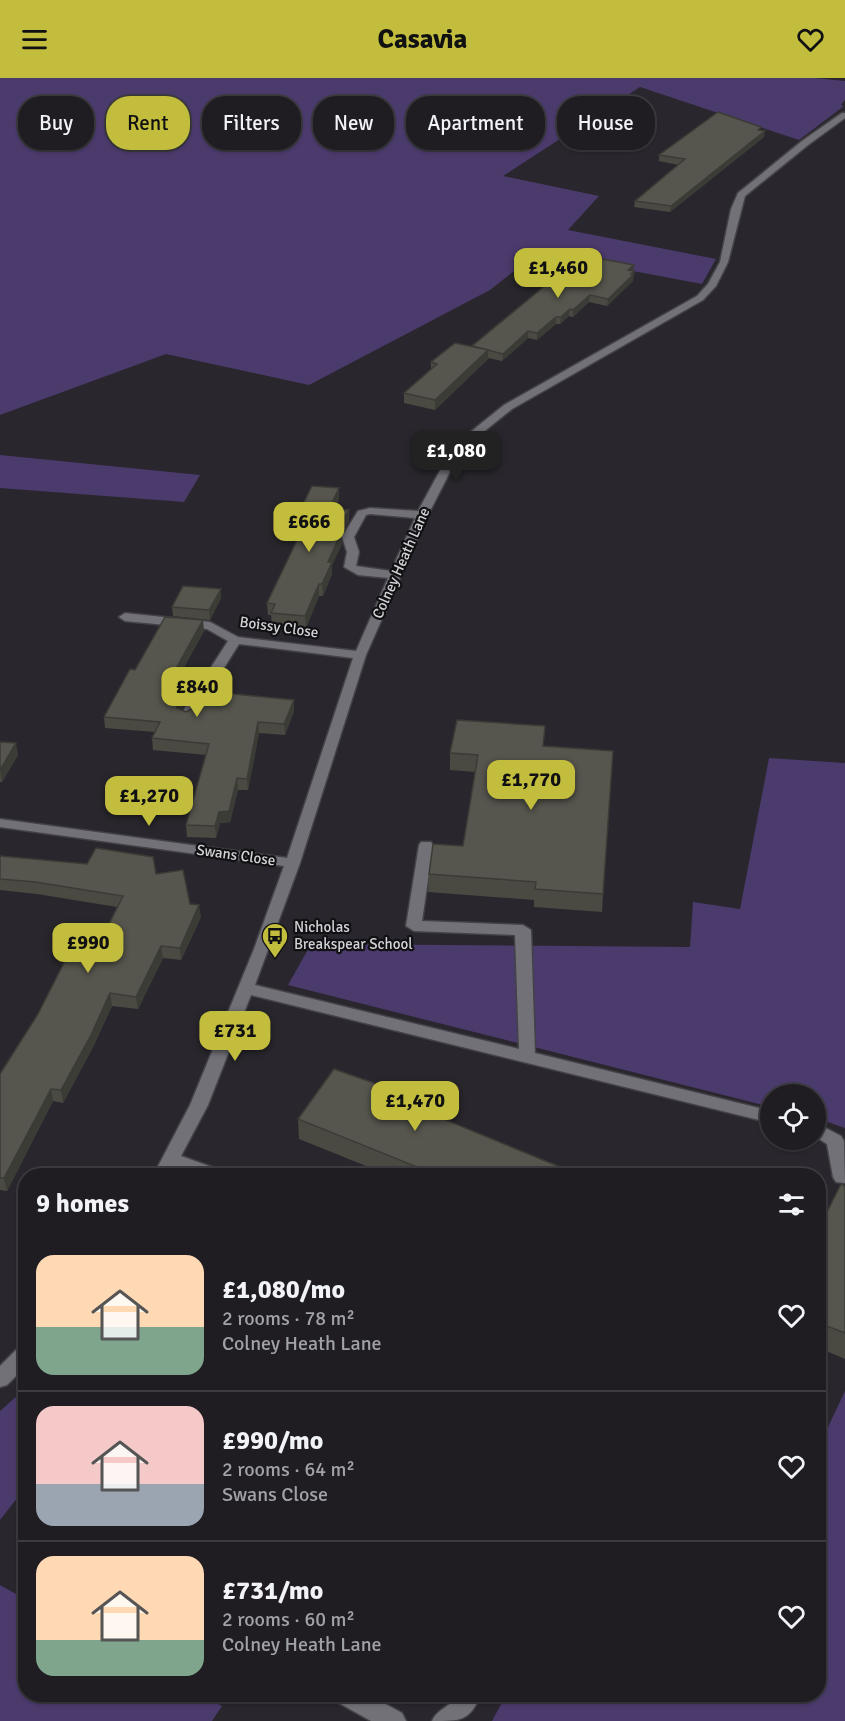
<!DOCTYPE html>
<html lang="en">
<head>
<meta charset="utf-8">
<style>
  :root { --surface:#1f1d22; --page:#2c2a2f; --text:#f1f3f6; --muted:#a1a2a5; --line:#3c3b40; --accent:#c3bd3e }
  body { margin:0; font-family:Signika,sans-serif; background:var(--page); color:var(--text); height:100vh; display:flex; flex-direction:column; font-size:22px; white-space:nowrap }
  * { box-sizing:border-box; margin:0 }
  p { font-size:20px; color:var(--muted) }
  .icon { flex:none; width:33px; height:33px; fill:none; stroke:currentColor; stroke-width:2; stroke-linecap:round; stroke-linejoin:round }
  .map { position:relative; flex:1; overflow:hidden }
  .drawer { position:absolute; left:18px; top:1090px; width:808px; height:534px; display:flex; flex-direction:column; background:var(--surface); border-radius:24px; box-shadow:0 2px 4px #0004,0 0 0 2px var(--line) }
  .drawer>* { flex:none }
  .top-card { position:absolute; left:18px; top:18px; width:810px; height:54px; display:flex; gap:12px }
  .controls { position:absolute; left:760px; top:1006px; display:grid; gap:12px }
  .controls a { display:grid; place-items:center; width:66px; height:66px; border-radius:50%; background:var(--surface); box-shadow:0 2px 4px #0004,0 0 0 2px var(--line); font-size:30px }
  .price { position:absolute; translate:-50% -51px; padding:0 14px; border-radius:12px; background:var(--accent); color:#111; font-size:20px; line-height:39px; filter:drop-shadow(0 2px 3px #0008) }
  .price::after { content:''; position:absolute; left:50%; top:36px; width:18px; height:14px; margin-left:-9px; background:inherit; clip-path:polygon(0 0,100% 0,50% 100%) }
  .price.active { background:#222; color:#fff }
  ul { padding:0; list-style:none }
  li { display:flex; align-items:center; gap:18px; height:150px; padding:0 18px }
  li+li { border-top:2px solid var(--line) }
  li span { display:grid; place-items:center; flex:none; width:168px; height:120px; border-radius:18px; color:#555 }
  li>.icon { margin-inline-start:auto }
  span .icon { width:72px; height:72px; fill:#fffc; stroke-width:1 }
  li b { font-size:26px }
  h2 { display:flex; justify-content:space-between; align-items:center; height:72px; padding:0 18px; font-size:26px }
  .pill { padding:0 21px; border-radius:24px; background:var(--surface); box-shadow:0 2px 4px #0004,0 0 0 2px var(--line); font-size:21px; line-height:54px }
  .pill.active { background:var(--accent); color:#111 }
  header { display:flex; justify-content:space-between; align-items:center; height:78px; padding:0 18px; background:var(--accent); color:#111; font-size:27px; font-weight:800 }
  .map>svg:first-child { display:block }
  .green { fill:#4b3a6c }
  .lines { fill:none; stroke-linecap:round; stroke-linejoin:round }
  .minor-casing { stroke:#434247; stroke-width:3 }
  .minor { fill:#737178; fill-rule:evenodd }
  .wall { fill:#4a4a43 }
  .shaded-wall { fill:#3c3c37 }
  .building { fill:#56564e; stroke:#3c3c37; stroke-width:1.5 }
  .labels { text-anchor:middle; dominant-baseline:central; stroke-width:4.5; stroke-linejoin:round; paint-order:stroke }
  .street-label { font-size:15px; fill:#d3d2d7; stroke:#111013 }
  .poi-label { font-size:15px; fill:#d3d2d7; stroke:#111013; text-anchor:start }
</style>
</head>
<body>
<header><svg class="icon" aria-label="menu" viewBox="0 0 24 24"><path d="M4 6h16M4 12h16M4 18h16"/></svg>Casavia<svg class="icon" aria-label="heart" viewBox="0 0 24 24"><path d="M12 20l-8-8c-3-5 5-10 8-4 3-6 11-1 8 4z"/></svg></header>
<div class="map">
<svg width="845" height="1643" viewBox="0 0 845 1643">
  <rect width="100%" height="100%" fill="#29272d"/>
  <g class="green">
    <path d="M0 0H815L845 3V22L841 27 844 28 799 62 640 9 503 98 599 118 568 152 716 181 702 206 537 175 490 212 309 307 166 276 0 337Z"/>
    <path d="M0 377 200 397 184 424 0 410Z"/>
    <path d="M769 680 845 685V1050L816 1040V1017H771V1029L288 907 311 866 690 869 693 824 740 831Z"/>
    <path d="M25 1311V1410L0 1442V1333Z"/>
    <path d="M845 1313V1643H492L506 1617H819V1368Z"/>
    <path d="M0 1507 25 1521 26 1617H202L222 1628 212 1643H0Z"/>
  </g>
  <g class="lines">
    <g class="minor-casing">
      <g id="minor">
        <path d="M842 35H845V40L808 67 745 118 728 184 716 208 703 222 512 331 476 360 452 390 428 437 366 577 300 785 255 907 519 971 515 857 414 853 406 848 419 767 421 764H431L433 767 422 843 523 847 531 852 535 975 771 1033V1045L251 917 208 1027 181 1078 223 1093 226 1098H197L175 1090 171 1098H153L190 1027 254 871 284 788 0 749V741L287 780 353 580 239 566 193 639 186 643 179 639 228 563 207 551 125 543 119 539 125 535 210 544 238 559 356 573 388 500 358 497 344 489 347 474 342 459 358 433 370 430 418 433 443 387 468 356 504 327 697 218 708 206 720 184 731 131 738 115 802 63ZM370 436 415 440 391 493 356 488 359 474 354 459 366 437Z"/>
        <path d="M816 1045 841 1058 844 1063 845 1105 836 1104 833 1099 827 1066 816 1059Z"/>
        <path d="M26 1267V1288L7 1307 0 1309V1288L19 1269Z"/>
        <path d="M336 1617H369L402 1635 406 1643H371L339 1625Z"/>
        <path d="M458 1617H481C469 1643 462 1643 432 1643 438 1630 451 1629 458 1617Z"/>
      </g>
    </g>
    <use href="#minor" class="minor"/>
  </g>
  <g class="wall">
    <path d="M761 53 764 59 670 134 634 129 635 123 679 87 659 83V77Z"/>
    <path d="M634 193 633 203 607 228 589 224 573 239 569 238 560 246H556L537 262 528 260 502 283 488 280V281L435 332 404 325V315L431 291V284L472 268 542 210V205Z"/>
    <path d="M339 421 335 431 349 432V443L342 455V466L332 487V496L323 518H319L306 550 272 547 271 537H268L267 525 297 462H291V451Z"/>
    <path d="M221 511V520L210 542 173 538 172 529Z"/>
    <path d="M204 553 172 611 187 622 181 632 186 634 294 633 285 657 259 655 248 712H238L230 744 220 745 216 760 187 759 186 747 206 677 153 672 152 660 155 654 105 650 104 639 135 592Z"/>
    <path d="M0 664 18 677 2 704H0Z"/>
    <path d="M544 668 603 816 602 834 534 829V822L428 814 429 796 463 768 476 694 450 692V675Z"/>
    <path d="M0 778 156 796 190 826 201 839 181 882 163 880 138 931 112 928 93 969 63 1025 53 1023 7 1113 0 1112V996L82 880 100 864 117 829 37 816 0 812Z"/>
    <path d="M442 1029V1040L582 1098H391L299 1061 298 1041Z"/>
    <path d="M845 1108V1281L819 1270V1150Z"/>
  </g>
  <g class="shaded-wall">
    <path d="M765 53 764 59 670 134 671 128Z"/>
    <path d="M634 187 633 203 607 228 608 221 628 192Z"/>
    <path d="M590 217 589 224 573 239V232Z"/>
    <path d="M570 231 569 238 560 246 561 239Z"/>
    <path d="M556 239V246L537 262V255Z"/>
    <path d="M528 253V260L502 283 503 276Z"/>
    <path d="M488 272V281L435 332V322Z"/>
    <path d="M339 410V421L330 442 329 431Z"/>
    <path d="M349 432V443L342 455V466L332 487V496L323 518 322 506 328 484 340 447Z"/>
    <path d="M319 506V518L306 550 305 538Z"/>
    <path d="M221 511V520L210 542 209 532Z"/>
    <path d="M203 542 204 553 166 621 165 610Z"/>
    <path d="M186 612 187 622 177 638 176 627Z"/>
    <path d="M294 622V633L285 657 284 646Z"/>
    <path d="M258 644 259 655 248 712 247 701Z"/>
    <path d="M16 665 18 677 2 704 0 692Z"/>
    <path d="M237 700 238 712 230 744 220 745 216 760 215 748 219 734Z"/>
    <path d="M199 827 201 839 181 882 180 870Z"/>
    <path d="M161 868 163 880 138 931 136 919Z"/>
    <path d="M110 915 112 928 93 969 63 1025 61 1012Z"/>
    <path d="M51 1011 53 1023 7 1113 4 1100Z"/>
    <path d="M442 1029V1049L436 1038Z"/>
  </g>
  <g class="building">
    <path d="M718 34 761 49 758 52 765 53 671 128 635 123 685 81 659 77Z"/>
    <path d="M576 176 634 187 628 192 634 193 631 196H634L608 221 590 217 573 232 570 231 561 239H556L537 255 528 253 503 276 472 268 547 206 542 205Z"/>
    <path d="M455 265 488 272 435 322 404 315 437 286 431 284Z"/>
    <path d="M312 408 339 410 329 431 349 432 340 447 341 455 328 484H332L322 506H319L305 538 271 535 275 526 267 525 302 452 291 451Z"/>
    <path d="M183 508 221 511 209 532 172 529Z"/>
    <path d="M165 539 203 542 165 610 186 612 176 627 177 630 186 634 193 630 204 613 294 622 284 646 258 644 247 701 237 700 229 733 219 734 215 748 186 747 209 666 152 660 160 644 104 639 130 591 135 592Z"/>
    <path d="M457 642 545 648 543 668 613 673 603 816 535 811 536 804 429 796 433 766 463 768 478 677 450 675Z"/>
    <path d="M0 664 16 665 0 692Z"/>
    <path d="M96 770 153 779 156 796 183 792 190 826 199 827 180 870 161 868 136 919 110 915 91 957 61 1012 51 1011 4 1100H0V996L38 936 67 879 82 880 90 863 100 864 123 818 35 804 0 801V778L87 786Z"/>
    <path d="M334 991 442 1029 436 1038 582 1098H423L427 1093 298 1041Z"/>
    <path d="M841 1106 845 1108V1255L819 1245V1150Z"/>
  </g>
  <defs>
    <g id="bus-pin" transform="scale(1.35)"><path d="M0 17L-7.5 6A9.5 9.5 0 1 1 7.5 6Z" fill="#c3bd3e" stroke="#111013"/><path d="M-5-6H5V4H4V6H2V4H-2V6H-4V4H-5ZM-3.5-4V0h7V-4ZM-3.5 1.2v1.5H-2V1.2ZM2 1.2v1.5H3.5V1.2Z" fill="#111"/></g>
  </defs>
  <g fill-rule="evenodd">
    <use href="#bus-pin" x="275" y="858"/>
  </g>
  <g class="labels">
    <g class="street-label">
      <text transform="translate(401 485) rotate(-66)">Colney Heath Lane</text>
      <text transform="translate(279 549) rotate(8)">Boissy Close</text>
      <text transform="translate(236 777) rotate(8)">Swans Close</text>
    </g>
    <g class="poi-label">
      <text x="294" y="849">Nicholas<tspan x="294" dy="17">Breakspear School</tspan></text>
    </g>
  </g>
</svg>
<div class="controls">
<a><svg class="icon" aria-label="locate" viewBox="0 0 24 24"><circle cx="12" cy="12" r="6"/><path d="M12 2v4M12 18v4M2 12h4M18 12h4"/></svg></a>
</div>
<b class="price" style="left:558px;top:221px">£1,460</b>
<b class="price active" style="left:456px;top:404px">£1,080</b>
<b class="price" style="left:309px;top:475px">£666</b>
<b class="price" style="left:197px;top:640px">£840</b>
<b class="price" style="left:531px;top:733px">£1,770</b>
<b class="price" style="left:149px;top:749px">£1,270</b>
<b class="price" style="left:88px;top:896px">£990</b>
<b class="price" style="left:235px;top:984px">£731</b>
<b class="price" style="left:415px;top:1054px">£1,470</b>
<div class="top-card">
<a class="pill">Buy</a>
<a class="pill active">Rent</a>
<a class="pill">Filters</a>
<a class="pill">New</a>
<a class="pill">Apartment</a>
<a class="pill">House</a>
</div>
<section class="drawer">
<h2>9 homes<svg class="icon" aria-label="filters" viewBox="0 0 24 24"><path d="M4 7h16M4 17h16"/><circle cx="9" cy="7" r="2"/><circle cx="15" cy="17" r="2"/></svg></h2>
<ul>
<li><span style="background:linear-gradient(#ffd9b3 60%,#7fa58c 0)"><svg class="icon" aria-label="home" viewBox="0 0 24 24"><path d="M3 11l9-7 9 7M6 9v11h12V9"/></svg></span><div><b>£1,080/mo</b><p>2 rooms · 78 m²</p><p>Colney Heath Lane</p></div><svg class="icon" aria-label="heart" viewBox="0 0 24 24"><path d="M12 20l-8-8c-3-5 5-10 8-4 3-6 11-1 8 4z"/></svg></li>
<li><span style="background:linear-gradient(#f6c9c9 65%,#9aa5b1 0)"><svg class="icon" aria-label="home" viewBox="0 0 24 24"><path d="M3 11l9-7 9 7M6 9v11h12V9"/></svg></span><div><b>£990/mo</b><p>2 rooms · 64 m²</p><p>Swans Close</p></div><svg class="icon" aria-label="heart" viewBox="0 0 24 24"><path d="M12 20l-8-8c-3-5 5-10 8-4 3-6 11-1 8 4z"/></svg></li>
<li><span style="background:linear-gradient(#ffd9b3 70%,#7fa58c 0)"><svg class="icon" aria-label="home" viewBox="0 0 24 24"><path d="M3 11l9-7 9 7M6 9v11h12V9"/></svg></span><div><b>£731/mo</b><p>2 rooms · 60 m²</p><p>Colney Heath Lane</p></div><svg class="icon" aria-label="heart" viewBox="0 0 24 24"><path d="M12 20l-8-8c-3-5 5-10 8-4 3-6 11-1 8 4z"/></svg></li>
</ul>
</section>
</div>
</body>
</html>
